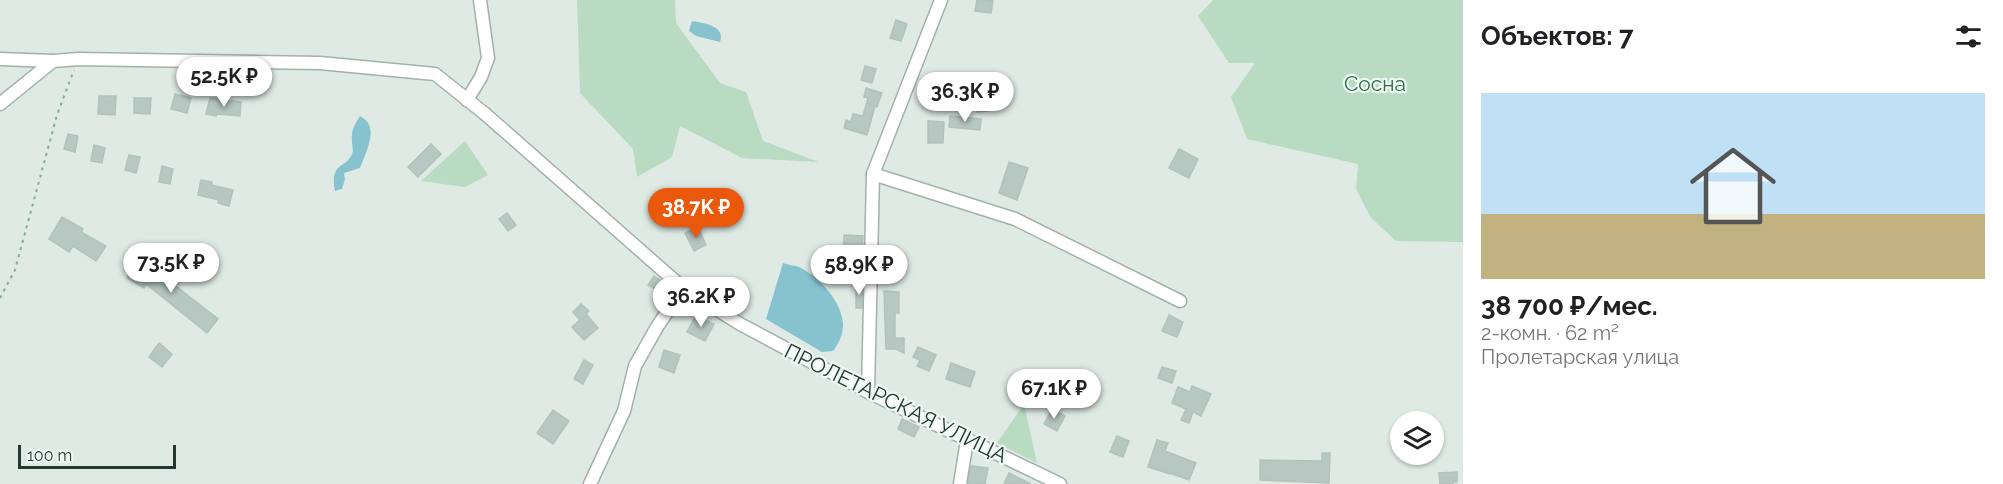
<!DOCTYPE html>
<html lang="ru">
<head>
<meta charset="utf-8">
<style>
  :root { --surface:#fff; --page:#f2f2f2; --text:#202124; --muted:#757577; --line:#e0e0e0; --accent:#ea580c }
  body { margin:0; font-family:Raleway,sans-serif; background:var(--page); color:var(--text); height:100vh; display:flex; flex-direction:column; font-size:22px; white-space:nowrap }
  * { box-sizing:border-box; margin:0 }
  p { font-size:20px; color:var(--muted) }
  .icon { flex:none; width:33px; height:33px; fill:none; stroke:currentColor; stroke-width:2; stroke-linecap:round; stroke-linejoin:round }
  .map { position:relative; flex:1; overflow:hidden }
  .sheet { display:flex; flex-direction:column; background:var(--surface); width:540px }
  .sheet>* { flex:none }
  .buttons { position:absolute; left:1390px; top:411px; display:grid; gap:12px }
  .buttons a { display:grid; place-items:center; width:54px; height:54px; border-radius:50%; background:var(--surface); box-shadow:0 2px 4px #0004; font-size:30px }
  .scale { position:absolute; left:18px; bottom:15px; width:158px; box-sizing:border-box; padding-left:6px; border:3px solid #203933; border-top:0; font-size:16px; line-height:21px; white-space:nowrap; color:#203933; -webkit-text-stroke:4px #eff7f3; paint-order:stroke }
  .price { position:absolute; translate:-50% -51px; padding:0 14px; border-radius:21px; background:#fff; color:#222; font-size:20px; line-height:39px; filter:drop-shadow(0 2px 3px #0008) }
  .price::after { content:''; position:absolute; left:50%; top:36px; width:18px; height:14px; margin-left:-9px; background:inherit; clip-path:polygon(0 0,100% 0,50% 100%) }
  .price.current { background:var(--accent); color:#fff }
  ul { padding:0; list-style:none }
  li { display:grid; align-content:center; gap:12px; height:318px; padding:0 18px }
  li+li { border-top:2px solid var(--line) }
  li span { display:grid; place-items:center; height:186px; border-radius:0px; color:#555 }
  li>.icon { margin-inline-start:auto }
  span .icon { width:108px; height:108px; fill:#fffc; stroke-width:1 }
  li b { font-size:26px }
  h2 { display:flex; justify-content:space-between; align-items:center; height:72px; padding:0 18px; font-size:26px }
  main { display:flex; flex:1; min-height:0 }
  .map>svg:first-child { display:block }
  .green { fill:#b8dbc2 }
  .water { fill:#87c2cf }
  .building { fill:#b7c7c1; stroke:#b1c3bc; stroke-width:1.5 }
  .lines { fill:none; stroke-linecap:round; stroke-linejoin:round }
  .minor-casing { stroke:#a2b1ac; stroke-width:15 }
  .path { stroke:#7fada0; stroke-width:2; stroke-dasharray:3 4.5; stroke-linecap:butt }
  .minor { stroke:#fff; stroke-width:12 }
  .labels { text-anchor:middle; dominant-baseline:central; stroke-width:4.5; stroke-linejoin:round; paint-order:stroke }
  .park-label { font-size:21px; fill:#2b6f48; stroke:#eff7f3 }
  .street-label { font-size:21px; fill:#203933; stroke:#eff7f3 }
</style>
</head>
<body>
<main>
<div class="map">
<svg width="1463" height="484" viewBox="0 0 1463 484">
  <rect width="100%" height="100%" fill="#dfeae5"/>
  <g class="green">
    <path d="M577 0H675L676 23 720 83 746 92 763 141 819 162 742 158 680 126 672 157 637 177 633 149 580 93Z"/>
    <path d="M1213 0H1463V242L1396 241 1371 218 1356 189 1358 164 1247 139 1231 97 1255 63H1229L1198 16Z"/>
    <path d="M465 141 488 175 465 187 421 181Z"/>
    <path d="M1024 404 1037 463 997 443Z"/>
  </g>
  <g class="water">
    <path d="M692 21C704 23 726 26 720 42L696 36 689 31Z"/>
    <path d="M360 116C365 119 369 122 370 128 373 139 364 158 360 168L344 173 345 179 342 189 335 191C329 160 348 170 353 151 353 151 352 143 352 142 351 130 354 126 360 116Z"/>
    <path d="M783 263C788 265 796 265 801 268 820 278 842 302 843 324 843 335 839 343 833 351L822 352 766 319Z"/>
  </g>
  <g class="building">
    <path d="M977 0H993L991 13 975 11Z"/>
    <path d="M896 20 907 24 901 41 890 38Z"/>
    <path d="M865 66 876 69 872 83 861 80Z"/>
    <path d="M968 81 969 96 952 97 951 82Z"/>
    <path d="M866 88 882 93 877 107 875 106 867 135 844 128 846 120 851 122 853 114 863 116 868 98 864 97Z"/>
    <path d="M976 91H987L988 111 977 112Z"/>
    <path d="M175 94 191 98 187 113 171 109Z"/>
    <path d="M99 96H116L115 115 98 114Z"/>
    <path d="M134 98H151L150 114 134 113Z"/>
    <path d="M210 98 241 102 240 116 217 114 216 116 206 114Z"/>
    <path d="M950 116 981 119 980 130 949 127Z"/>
    <path d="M928 121 944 122 943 143H928Z"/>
    <path d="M68 134 78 136 75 152 64 149Z"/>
    <path d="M431 144 441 154 418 177 408 167Z"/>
    <path d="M94 145 105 148 102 163 91 161Z"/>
    <path d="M1179 149 1198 159 1189 178 1169 168Z"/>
    <path d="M129 155 140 157 136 173 125 170Z"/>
    <path d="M1009 162 1028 168 1017 200 999 193Z"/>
    <path d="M162 166 173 169 170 184 159 182Z"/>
    <path d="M201 180 212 182 211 185 233 190 229 206 218 203 219 200 198 195Z"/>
    <path d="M507 213 516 225 508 231 499 219Z"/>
    <path d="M62 217 83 229 81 232 106 246 96 261 73 246 69 252 49 239Z"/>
    <path d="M698 227 706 245 694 251 685 233Z"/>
    <path d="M844 235 863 236 862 258 843 256Z"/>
    <path d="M139 256 155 265 154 269 218 319 207 333 146 284 144 288 127 278Z"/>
    <path d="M654 276 663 282 658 291 648 285Z"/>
    <rect x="856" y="283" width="6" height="25"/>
    <path d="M884 291 899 292V313H895V338H904V353L896 349H886Z"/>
    <path d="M581 304 589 311 586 314 598 328 584 340 572 327 580 320 573 312Z"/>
    <path d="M696 315 714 324 705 341 687 332Z"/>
    <path d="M1169 315 1183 322 1177 337 1162 331Z"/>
    <path d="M159 343 172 354 162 367 149 357Z"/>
    <path d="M918 347 936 355 929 371 917 366 920 360 913 357Z"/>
    <path d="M664 350 680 355 674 373 659 367Z"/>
    <path d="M584 360 593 365 583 384 574 379Z"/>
    <path d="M951 363 975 372 970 387 946 379Z"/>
    <path d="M1162 367 1176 371 1172 383 1158 378Z"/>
    <path d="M1192 386 1211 394 1201 416 1193 412 1189 423 1181 420 1186 409 1172 403 1178 387 1190 392Z"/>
    <path d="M1052 409 1065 416 1057 431 1044 424Z"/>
    <path d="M553 410 569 421 553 444 537 433Z"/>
    <path d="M902 419 919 427 914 437 898 429Z"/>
    <path d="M1117 436 1129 441 1123 457 1110 452Z"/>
    <path d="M1157 440 1168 443 1165 451 1196 463 1189 480 1170 473V474L1148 467Z"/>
    <path d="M1322 453H1330L1329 483 1260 480V460L1322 461Z"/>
    <path d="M971 466 988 468 985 484H968Z"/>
    <path d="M1457 472V482H1453V484H1440L1439 473Z"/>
    <path d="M1009 473 1031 484H1004Z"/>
  </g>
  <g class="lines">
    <g class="minor-casing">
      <g id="minor">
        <path d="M0 59 53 61 79 59 320 63 435 74 484 113 683 288 740 324 868 392 1060 484"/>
        <path d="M467 100 481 77 488 58 480 0"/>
        <path d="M0 104 53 61"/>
        <path d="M873 174 1015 219 1180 301"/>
        <path d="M868 392 873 174 941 0"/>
        <path d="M590 484 624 411 635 366 657 327 683 288"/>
        <path d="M960 484 967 440"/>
      </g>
    </g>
    <path class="path" d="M0 298 15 270 57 115 74 70"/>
    <use href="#minor" class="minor"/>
  </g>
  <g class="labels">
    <g class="park-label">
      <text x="1375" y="83">Сосна</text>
    </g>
    <g class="street-label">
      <text transform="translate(896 403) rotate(26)">ПРОЛЕТАРСКАЯ УЛИЦА</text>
    </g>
  </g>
</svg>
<div class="buttons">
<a><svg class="icon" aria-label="layers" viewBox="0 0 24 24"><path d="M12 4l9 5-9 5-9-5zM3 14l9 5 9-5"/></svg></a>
</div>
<div class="scale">100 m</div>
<b class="price" style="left:224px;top:108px">52.5K ₽</b>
<b class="price" style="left:965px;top:123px">36.3K ₽</b>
<b class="price current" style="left:696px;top:239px">38.7K ₽</b>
<b class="price" style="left:171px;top:294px">73.5K ₽</b>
<b class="price" style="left:859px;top:296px">58.9K ₽</b>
<b class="price" style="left:701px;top:328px">36.2K ₽</b>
<b class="price" style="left:1054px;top:420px">67.1K ₽</b>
</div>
<section class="sheet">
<h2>Объектов: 7<svg class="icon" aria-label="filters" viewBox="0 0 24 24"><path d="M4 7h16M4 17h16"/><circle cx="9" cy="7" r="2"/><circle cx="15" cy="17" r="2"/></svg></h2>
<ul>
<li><span style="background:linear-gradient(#bfe0f5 65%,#c2b280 0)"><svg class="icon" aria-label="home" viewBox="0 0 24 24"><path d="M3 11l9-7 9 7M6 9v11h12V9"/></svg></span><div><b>38 700 ₽/мес.</b><p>2-комн. · 62 m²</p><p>Пролетарская улица</p></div></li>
</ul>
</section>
</main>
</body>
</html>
